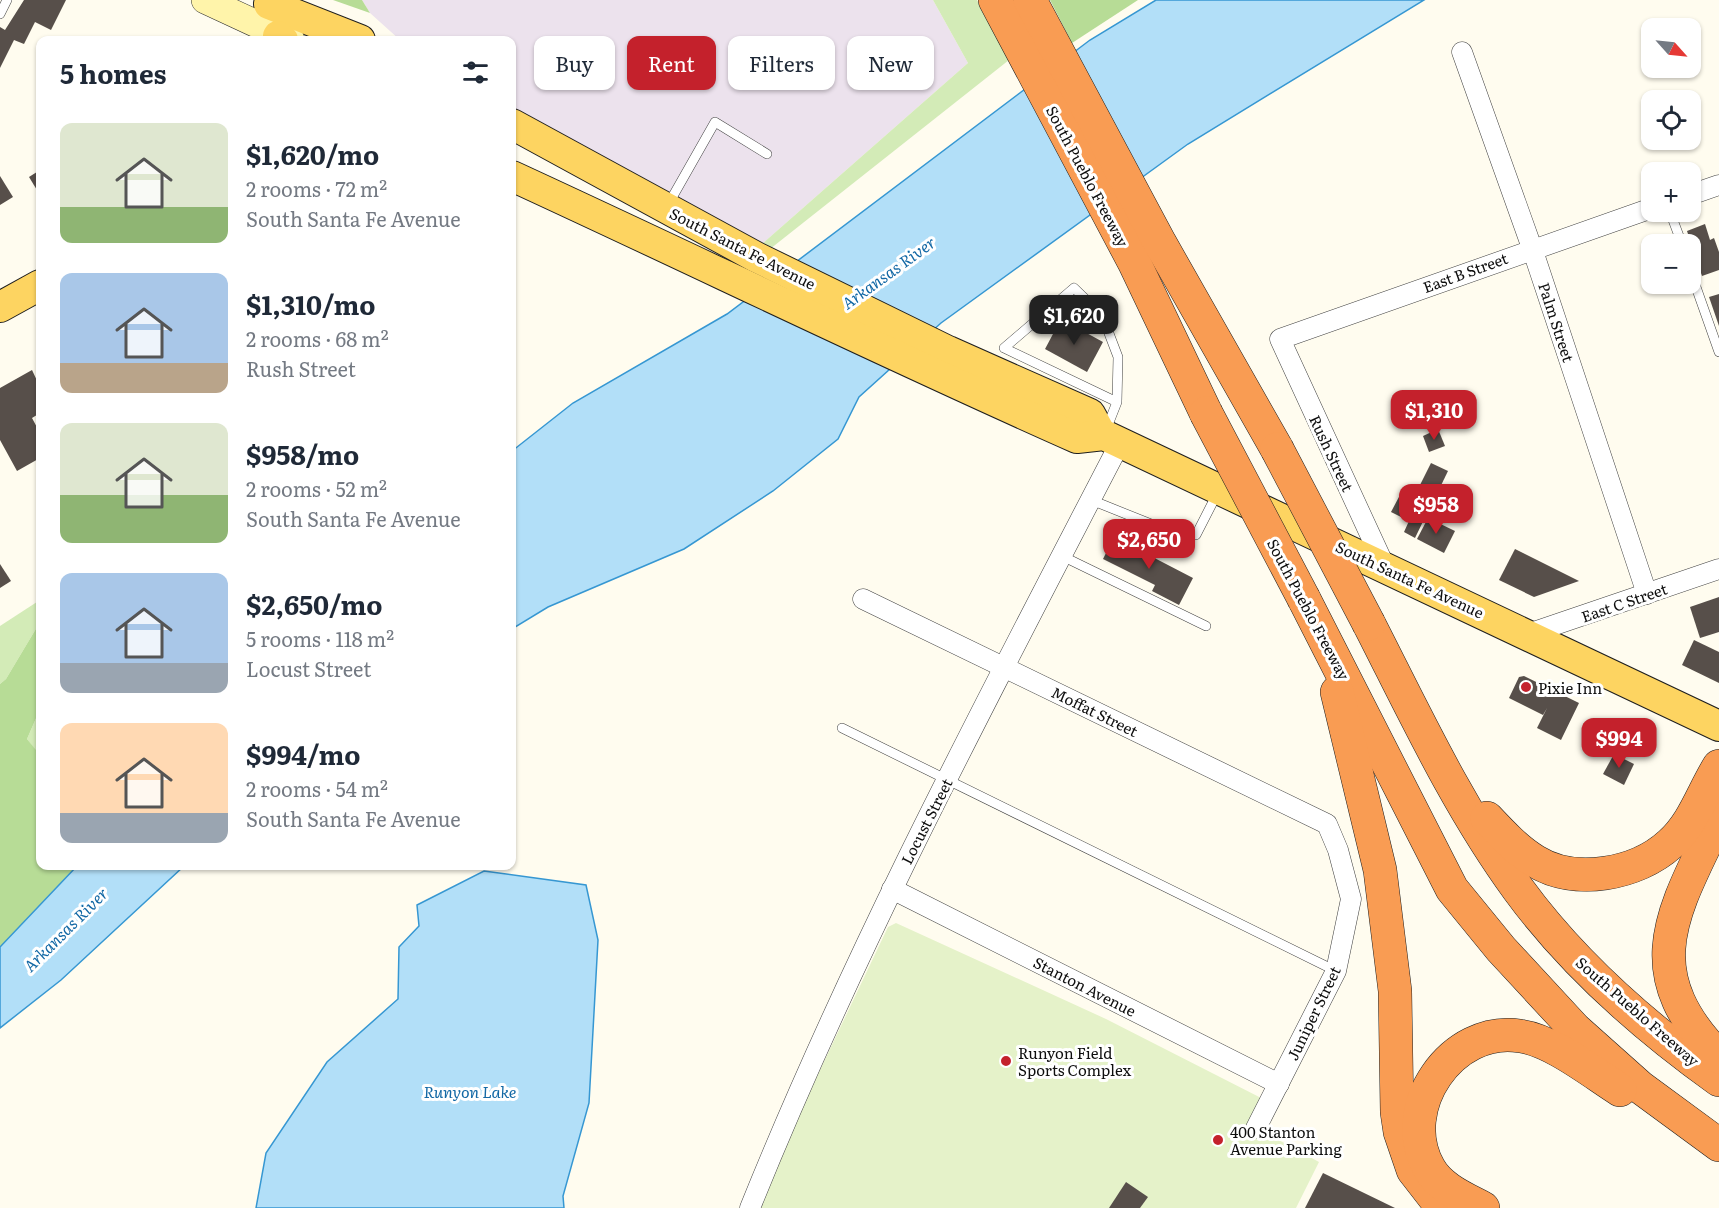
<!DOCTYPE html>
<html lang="en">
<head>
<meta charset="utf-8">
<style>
  :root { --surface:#fff; --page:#f2f2f3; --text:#1f2937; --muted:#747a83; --accent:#c4212c }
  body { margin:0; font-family:Literata,serif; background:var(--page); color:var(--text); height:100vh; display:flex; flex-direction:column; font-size:22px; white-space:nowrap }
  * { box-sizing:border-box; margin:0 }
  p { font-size:20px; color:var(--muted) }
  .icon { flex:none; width:33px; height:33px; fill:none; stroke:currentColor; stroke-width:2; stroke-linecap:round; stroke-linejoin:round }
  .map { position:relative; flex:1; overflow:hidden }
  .details { position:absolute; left:36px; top:36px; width:480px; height:834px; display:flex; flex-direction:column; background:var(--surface); border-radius:12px; box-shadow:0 2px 4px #0004 }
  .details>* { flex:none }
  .guide { position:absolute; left:534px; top:36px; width:570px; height:54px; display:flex; gap:12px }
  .needle { width:39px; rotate:117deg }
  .tools { position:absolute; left:1641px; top:18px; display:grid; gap:12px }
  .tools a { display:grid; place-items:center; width:60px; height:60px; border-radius:12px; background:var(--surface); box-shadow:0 2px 4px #0004; font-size:30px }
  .price { position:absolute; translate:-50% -51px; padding:0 14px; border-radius:12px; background:var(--accent); color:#fff; font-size:20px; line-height:39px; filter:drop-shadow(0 2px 3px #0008) }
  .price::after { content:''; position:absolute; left:50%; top:36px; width:18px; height:14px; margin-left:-9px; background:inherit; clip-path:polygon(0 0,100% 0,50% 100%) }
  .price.selected { background:#222; color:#fff }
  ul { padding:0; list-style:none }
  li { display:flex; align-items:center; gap:18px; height:150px; padding:0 24px }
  li span { display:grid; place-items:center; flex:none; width:168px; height:120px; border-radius:12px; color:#555 }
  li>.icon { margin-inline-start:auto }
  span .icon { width:72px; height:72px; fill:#fffc; stroke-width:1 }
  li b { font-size:26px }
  h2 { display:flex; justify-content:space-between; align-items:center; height:72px; padding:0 24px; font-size:26px }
  .chip { padding:0 21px; border-radius:12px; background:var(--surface); box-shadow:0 2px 4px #0004; font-size:21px; line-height:54px }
  .chip.selected { background:var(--accent); color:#fff }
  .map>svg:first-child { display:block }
  .industrial { fill:#ece2ed }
  .green { fill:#d3ebb7 }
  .forest { fill:#b7dc96 }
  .pitch { fill:#e5f2c9 }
  .water { fill:#b2dff8; stroke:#3697d2; stroke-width:1.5 }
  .building { fill:#574f4a }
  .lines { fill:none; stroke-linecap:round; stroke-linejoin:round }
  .lane-casing { stroke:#414141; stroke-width:10 }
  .street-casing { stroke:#414141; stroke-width:21 }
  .secondary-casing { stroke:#303030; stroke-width:28 }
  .primary-casing { stroke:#1f1f1f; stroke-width:32 }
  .highway-casing { stroke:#1f1f1f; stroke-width:34 }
  .lane { stroke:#fff; stroke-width:9 }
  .street { stroke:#fff; stroke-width:20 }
  .secondary { stroke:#fff4aa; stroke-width:27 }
  .primary { stroke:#fdd461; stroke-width:30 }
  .highway { stroke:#f99c53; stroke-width:33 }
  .highway-bridge-casing { stroke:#1f1f1f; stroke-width:34; stroke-linecap:butt }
  .highway-bridge { stroke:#f99c53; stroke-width:33 }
  .poi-dot { fill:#c4212c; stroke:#fff; stroke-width:2 }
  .labels { text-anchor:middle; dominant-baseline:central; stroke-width:6; stroke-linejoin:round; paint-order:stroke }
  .street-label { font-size:15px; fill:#0e0e0e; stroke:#fff }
  .poi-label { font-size:15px; fill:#0e0e0e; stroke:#fff; text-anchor:start }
  .water-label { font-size:16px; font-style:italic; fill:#1268a5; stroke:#fff }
</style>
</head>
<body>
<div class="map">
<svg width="1719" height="1208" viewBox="0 0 1719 1208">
  <rect width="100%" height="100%" fill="#fffcef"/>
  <path class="industrial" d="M362 0H933L968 63 762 244 512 110V40H400L370 13Z"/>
  <g class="green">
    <path d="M933 0H977L1009 60 770 249 762 244 968 63Z"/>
    <path d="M40 600V622L6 679 0 684V626Z"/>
    <path d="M40 715V755H39L27 739 37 716Z"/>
  </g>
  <g class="forest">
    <path d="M333 0H362L370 13Z"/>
    <path d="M1050 0H1138L1072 43Z"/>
    <path d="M40 622V715L37 716 27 739 40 755V866H77L0 947V684L6 679Z"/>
  </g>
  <path class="pitch" d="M896 923 1106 1019 1269 1102 1257 1128 1319 1162 1296 1208H761L782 1150 888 927Z"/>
  <g class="water">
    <path d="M1156 0H1424L1188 144 941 323 859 397 838 439 773 491 684 549 548 607 512 629V451L573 403 727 314 1090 40Z"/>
    <path d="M77 866H184L61 980 0 1028V947Z"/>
    <path d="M484 871 586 885 598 940 589 1103 563 1196 564 1208H256L266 1153 327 1062 398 999 399 947 419 926 417 905Z"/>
  </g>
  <g class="building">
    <path d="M24 0H66L51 30 35 22 24 44 14 40 0 68V27L5 30Z"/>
    <path d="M40 170V195L29 177Z"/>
    <path d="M0 176 13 197 0 205Z"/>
    <path d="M1705 224 1710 240 1714 238 1719 252V270L1702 276 1687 231Z"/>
    <path d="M1719 294V326L1709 297Z"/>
    <path d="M1061 319 1103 342 1087 372 1045 349Z"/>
    <path d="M32 370 40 387V413L32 418 40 433V458L17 471 0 440V388Z"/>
    <path d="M1429 412 1433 424 1419 429 1415 418Z"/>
    <path d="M1438 429 1445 446 1429 452 1423 436Z"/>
    <path d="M1431 463 1448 471 1432 504 1415 495Z"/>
    <path d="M1400 495 1418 504 1420 500 1431 505 1415 538 1404 532 1409 521 1391 512Z"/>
    <path d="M1428 518 1455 531 1444 553 1417 539Z"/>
    <path d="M1114 537 1193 578 1179 605 1152 591 1155 585 1103 559Z"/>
    <path d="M1515 549 1579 581 1534 597 1499 580Z"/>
    <path d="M0 564 11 581 0 588Z"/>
    <path d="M1719 597V632L1700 638 1690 607Z"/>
    <path d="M1694 640 1719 652V683L1682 665Z"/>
    <path d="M1524 676 1579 703 1561 740 1537 728 1547 708 1543 715 1509 698 1519 677Z"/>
    <path d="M1614 754 1634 764 1624 785 1603 774Z"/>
    <path d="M1323 1173 1395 1208H1305Z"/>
    <path d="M1126 1182 1148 1197 1140 1208H1109Z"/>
  </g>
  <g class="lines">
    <g class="lane-casing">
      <g id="lane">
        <path d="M0 14 7 0"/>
        <path d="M669 203 715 122 767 154"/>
        <path d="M1670 212 1682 244"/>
        <path d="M1690 270 1719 352"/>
        <path d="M1106 430 1117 402 1118 357 1102 315 1074 288 1004 348 1117 402"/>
        <path d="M1091 500 1171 532 1196 535 1217 494"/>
        <path d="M1062 556 1206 626"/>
        <path d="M842 728 1336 971"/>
      </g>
    </g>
    <g class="street-casing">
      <g id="street">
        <path d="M1462 52 1532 248 1647 594"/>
        <path d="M1690 195 1719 185"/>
        <path d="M1385 567 1280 339 1652 208"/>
        <path d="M863 599 1327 824 1338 850 1351 899 1336 971 1256 1128"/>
        <path d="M1528 634 1719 569"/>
        <path d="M892 889 1279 1084"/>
        <path d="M750 1208C856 945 990 694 1120 443"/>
      </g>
    </g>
    <g class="secondary-casing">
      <path id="secondary" d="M205 0 291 40"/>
    </g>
    <g class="primary-casing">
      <g id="primary">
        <path d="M269 4 360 40"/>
        <path d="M278 36 283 40"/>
        <path d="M512 124 756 257 948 351 1090 414 1101 434"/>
        <path d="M512 176C701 263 887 354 1077 438L1104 435 1719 726"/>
        <path d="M0 307 40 285"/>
      </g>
    </g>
    <g class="highway-casing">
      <g id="highway">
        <path d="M995 0 1134 262 1206 413"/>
        <path d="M1030 0 1160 243 1277 449"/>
        <path d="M1304 599 1452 889 1501 949 1575 1029 1640 1087 1719 1145"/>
        <path d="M1369 624C1415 714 1458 807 1518 889 1572 963 1645 1027 1719 1080"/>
        <path d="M1337 692 1380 870 1395 991 1397 1112 1400 1132 1413 1170 1434 1197 1450 1208"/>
        <path d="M1719 816C1674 911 1633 969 1719 1057"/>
        <path d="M1487 818C1502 834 1517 850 1535 861 1575 886 1637 874 1670 844 1694 823 1703 791 1719 766"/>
        <path d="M1483 1208C1464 1198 1440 1188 1429 1168 1395 1108 1452 1025 1520 1036 1552 1040 1593 1073 1620 1090"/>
      </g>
    </g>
    <use href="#lane" class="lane"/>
    <use href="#street" class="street"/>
    <use href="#secondary" class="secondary"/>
    <use href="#primary" class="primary"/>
    <use href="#highway" class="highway"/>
    <g class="highway-bridge-casing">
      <g id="highway-bridge">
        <path d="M1206 413 1304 599"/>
        <path d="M1277 449 1369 624"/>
      </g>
    </g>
    <use href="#highway-bridge" class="highway-bridge"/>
  </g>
  <g class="poi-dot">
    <circle cx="1526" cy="687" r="6"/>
    <circle cx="1006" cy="1061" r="6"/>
    <circle cx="1218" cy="1140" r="6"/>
  </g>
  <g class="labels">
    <g class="street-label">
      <text transform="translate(1088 176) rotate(62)">South Pueblo Freeway</text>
      <text transform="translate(743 248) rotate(27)">South Santa Fe Avenue</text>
      <text transform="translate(1465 272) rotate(-20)">East B Street</text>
      <text transform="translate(1557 322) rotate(72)">Palm Street</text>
      <text transform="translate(1332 453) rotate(65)">Rush Street</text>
      <text transform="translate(1410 579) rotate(25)">South Santa Fe Avenue</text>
      <text transform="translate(1624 602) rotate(-19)">East C Street</text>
      <text transform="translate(1309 609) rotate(62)">South Pueblo Freeway</text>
      <text transform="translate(1095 711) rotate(26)">Moffat Street</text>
      <text transform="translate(926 821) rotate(-63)">Locust Street</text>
      <text transform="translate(1085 986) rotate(27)">Stanton Avenue</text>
      <text transform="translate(1638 1011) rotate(41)">South Pueblo Freeway</text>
      <text transform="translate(1313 1013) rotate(-64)">Juniper Street</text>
    </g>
    <g class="poi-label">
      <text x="1538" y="687">Pixie Inn</text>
      <text x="1018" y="1052">Runyon Field<tspan x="1018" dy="17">Sports Complex</tspan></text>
      <text x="1230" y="1131">400 Stanton<tspan x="1230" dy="17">Avenue Parking</tspan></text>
    </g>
    <g class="water-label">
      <text transform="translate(888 272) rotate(-36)">Arkansas River</text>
      <text transform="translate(65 929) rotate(-45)">Arkansas River</text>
      <text x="470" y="1091">Runyon Lake</text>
    </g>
  </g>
</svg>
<div class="tools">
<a><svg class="needle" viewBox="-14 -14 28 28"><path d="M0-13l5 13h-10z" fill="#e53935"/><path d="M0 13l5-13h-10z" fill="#747a83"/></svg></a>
<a><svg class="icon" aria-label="locate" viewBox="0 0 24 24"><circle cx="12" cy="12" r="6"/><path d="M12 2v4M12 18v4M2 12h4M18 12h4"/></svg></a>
<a>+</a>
<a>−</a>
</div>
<b class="price selected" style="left:1074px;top:346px">$1,620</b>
<b class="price" style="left:1434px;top:441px">$1,310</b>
<b class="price" style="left:1436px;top:535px">$958</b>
<b class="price" style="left:1149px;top:570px">$2,650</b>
<b class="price" style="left:1619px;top:769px">$994</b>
<div class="guide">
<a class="chip">Buy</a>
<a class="chip selected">Rent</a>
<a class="chip">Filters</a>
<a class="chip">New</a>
</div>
<section class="details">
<h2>5 homes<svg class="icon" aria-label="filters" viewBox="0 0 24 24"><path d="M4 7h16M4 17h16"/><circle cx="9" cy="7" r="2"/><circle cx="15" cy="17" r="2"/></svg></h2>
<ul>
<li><span style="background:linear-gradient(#dfe7d0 70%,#8fb573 0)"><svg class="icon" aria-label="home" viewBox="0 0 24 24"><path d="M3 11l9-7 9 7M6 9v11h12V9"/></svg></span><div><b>$1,620/mo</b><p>2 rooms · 72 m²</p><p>South Santa Fe Avenue</p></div></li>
<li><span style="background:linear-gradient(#a9c7e8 75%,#b9a48a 0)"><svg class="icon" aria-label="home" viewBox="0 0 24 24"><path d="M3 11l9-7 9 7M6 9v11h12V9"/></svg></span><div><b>$1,310/mo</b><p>2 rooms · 68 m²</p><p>Rush Street</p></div></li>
<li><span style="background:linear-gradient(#dfe7d0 60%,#8fb573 0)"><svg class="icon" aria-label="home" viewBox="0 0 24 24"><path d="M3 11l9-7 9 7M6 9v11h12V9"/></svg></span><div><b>$958/mo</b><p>2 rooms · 52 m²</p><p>South Santa Fe Avenue</p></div></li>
<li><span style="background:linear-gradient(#a9c7e8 75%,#9aa5b1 0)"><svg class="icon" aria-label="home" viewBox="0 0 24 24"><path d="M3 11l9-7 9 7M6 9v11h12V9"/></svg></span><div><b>$2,650/mo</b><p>5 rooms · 118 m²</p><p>Locust Street</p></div></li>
<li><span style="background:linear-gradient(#ffd9b3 75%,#9aa5b1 0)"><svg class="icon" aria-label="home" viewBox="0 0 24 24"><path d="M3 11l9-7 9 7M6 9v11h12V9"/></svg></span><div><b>$994/mo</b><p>2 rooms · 54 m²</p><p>South Santa Fe Avenue</p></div></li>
</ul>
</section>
</div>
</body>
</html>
